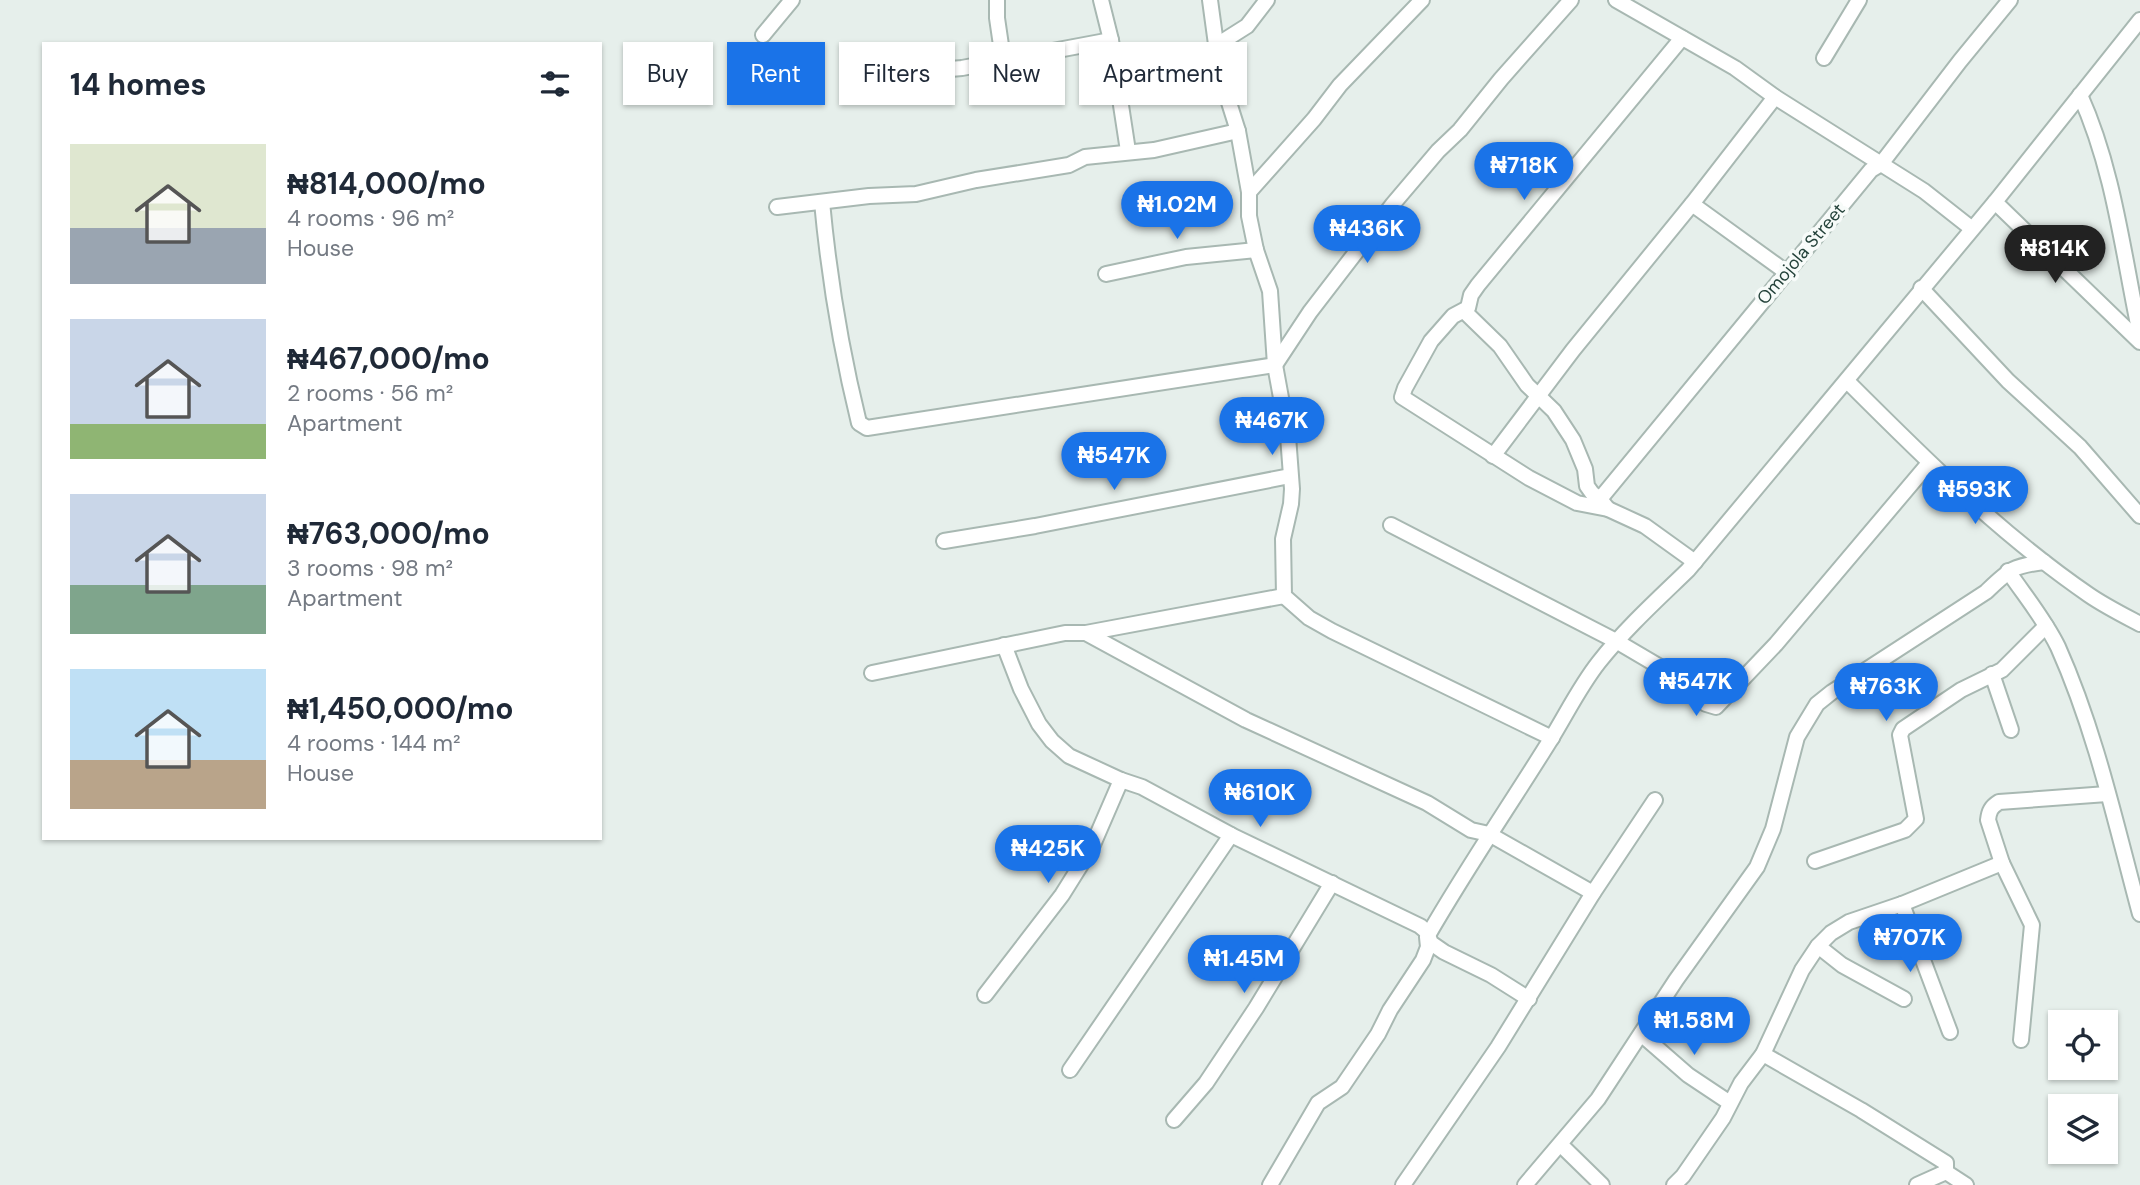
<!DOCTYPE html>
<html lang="en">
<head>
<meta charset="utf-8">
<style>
  :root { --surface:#fff; --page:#f6f6f7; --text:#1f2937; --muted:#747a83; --accent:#1a73e8 }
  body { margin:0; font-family:"DM Sans",sans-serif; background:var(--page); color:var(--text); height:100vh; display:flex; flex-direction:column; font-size:26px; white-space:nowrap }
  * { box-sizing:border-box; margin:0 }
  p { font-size:23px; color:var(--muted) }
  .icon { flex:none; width:38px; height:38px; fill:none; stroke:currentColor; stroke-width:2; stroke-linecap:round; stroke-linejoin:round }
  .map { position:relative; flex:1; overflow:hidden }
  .panel { position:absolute; left:42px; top:42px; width:560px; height:798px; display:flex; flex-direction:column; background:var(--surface); border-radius:0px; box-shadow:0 2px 5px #0004 }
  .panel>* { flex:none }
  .guide { position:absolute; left:623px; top:42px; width:665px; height:63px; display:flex; gap:14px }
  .tools { position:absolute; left:2048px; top:1010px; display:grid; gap:14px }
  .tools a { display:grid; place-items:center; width:70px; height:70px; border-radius:0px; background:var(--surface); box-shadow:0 2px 5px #0004; font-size:35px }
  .price { position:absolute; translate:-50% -60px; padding:0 16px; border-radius:24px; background:var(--accent); color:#fff; font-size:23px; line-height:46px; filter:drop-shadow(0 2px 4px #0008) }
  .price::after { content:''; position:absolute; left:50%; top:42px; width:21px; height:16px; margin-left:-10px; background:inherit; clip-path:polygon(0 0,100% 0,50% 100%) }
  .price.selected { background:#222; color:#fff }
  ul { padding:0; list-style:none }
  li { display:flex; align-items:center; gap:21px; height:175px; padding:0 28px }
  li span { display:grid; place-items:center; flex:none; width:196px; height:140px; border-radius:0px; color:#555 }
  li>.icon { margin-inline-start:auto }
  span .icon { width:84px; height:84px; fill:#fffc; stroke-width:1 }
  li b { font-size:30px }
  h2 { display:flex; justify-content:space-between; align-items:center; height:84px; padding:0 28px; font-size:30px }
  .pill { padding:0 24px; border-radius:0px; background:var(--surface); box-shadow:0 2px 5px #0004; font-size:24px; line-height:63px }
  .pill.selected { background:var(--accent); color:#fff }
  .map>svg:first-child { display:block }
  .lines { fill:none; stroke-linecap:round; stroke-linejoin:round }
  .minor-casing { stroke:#a8b8b2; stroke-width:18 }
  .minor { stroke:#fff; stroke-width:14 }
  .labels { text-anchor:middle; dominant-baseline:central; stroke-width:7; stroke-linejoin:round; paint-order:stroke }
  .street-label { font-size:18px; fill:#24423a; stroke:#f7fbf9 }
</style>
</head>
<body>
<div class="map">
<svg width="2140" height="1185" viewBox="0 0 2140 1185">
  <rect width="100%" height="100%" fill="#e6efeb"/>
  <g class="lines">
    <g class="minor-casing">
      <g id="minor">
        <path d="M997 0V18L1003 59"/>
        <path d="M1101 0 1111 40 1128 151"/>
        <path d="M1210 0 1220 74 1238 131 1249 192V216L1256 250 1270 291 1275 365 1288 436 1292 489 1291 504 1283 539 1284 596 1309 618 1332 631 1552 738"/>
        <path d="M1616 0 1735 68 1775 97 1924 191 1971 228"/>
        <path d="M763 35 792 0"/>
        <path d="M1682 38 1478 285 1471 295 1468 308 1453 316 1431 341 1405 388 1402 397 1529 478 1577 503 1608 509 1645 526 1695 562"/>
        <path d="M1217 45 1247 26 1267 0"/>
        <path d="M1824 58 1859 0"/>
        <path d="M858 77 962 68 1111 40"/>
        <path d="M2080 95C2114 170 2123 254 2140 334"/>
        <path d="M1249 192 1314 119 1340 85 1422 0"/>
        <path d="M822 202C829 277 841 350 859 423L867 428 1275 365 1310 312 1393 204 1438 151 1460 130 1501 79 1571 0"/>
        <path d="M1995 202 2140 342"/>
        <path d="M1692 204 1786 272"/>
        <path d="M777 207 869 196 916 194 976 180 1069 165 1085 157 1154 150 1238 131"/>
        <path d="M1106 274 1186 257 1256 250"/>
        <path d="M1921 288 2008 381 2080 447 2140 516"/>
        <path d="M1464 311 1500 346 1527 385 1554 411 1573 440 1585 469 1587 486 1592 493 1600 499"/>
        <path d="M1847 381C1923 457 2000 534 2089 595 2105 606 2123 615 2140 624"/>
        <path d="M1493 456 1573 350 1692 204 1775 97"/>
        <path d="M1608 509 1600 499 1871 170 1881 164 1960 61 2010 0"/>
        <path d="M1391 525 1616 641 1684 681 1693 688 1706 704 1716 707 1776 644 1929 463"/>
        <path d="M944 541 1035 526 1290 476"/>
        <path d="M2008 571C2025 596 2045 620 2058 647 2096 732 2116 825 2140 914"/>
        <path d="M1086 633 1246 720 1427 803 1471 830 1489 834 1593 893"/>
        <path d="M1004 645 1021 689 1039 724 1052 741 1069 756 1121 780 1142 787 1231 835 1420 926 1426 931 1431 943 1444 952 1491 975 1529 999"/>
        <path d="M872 673 1065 633H1086L1284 596"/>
        <path d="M1992 674 2011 730"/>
        <path d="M1815 861 1905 830 1916 819 1900 735 1903 729 1961 690 2002 670 2046 626"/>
        <path d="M1902 904 1950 1032"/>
        <path d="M1818 946 1842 965 1904 999"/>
        <path d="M985 995 1062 895 1092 847 1121 780"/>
        <path d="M1641 1034 1688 1075 1730 1103"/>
        <path d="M2021 1040 2032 925 2002 863 1988 820C1989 811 1991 807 1999 802L2107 794"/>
        <path d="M1763 1054 1861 1110 1946 1163V1172L1917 1185"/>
        <path d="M1070 1070 1231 835"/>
        <path d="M1174 1120 1206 1083 1256 1008 1332 883"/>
        <path d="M1561 1145 1602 1185"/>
        <path d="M1946 1172 1966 1185"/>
        <path d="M1270 1185 1318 1103 1342 1087 1378 1034 1390 1010 1423 960 1428 947 1427 937C1466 869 1510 805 1551 739 1567 713 1580 686 1599 662 1626 628 1657 600 1688 570L1995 202 2140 20"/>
        <path d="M1403 1185 1498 1047 1593 893 1655 800"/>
        <path d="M1525 1185 1598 1099 1676 980 1757 867 1773 829 1797 737 1817 704 1832 692 1986 592C2009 570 2012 566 2044 562"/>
        <path d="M1674 1185 1683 1176 1723 1118 1741 1083 1763 1054 1802 970 1818 946 1831 933 1849 922 1902 904 2002 863"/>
      </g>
    </g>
    <use href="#minor" class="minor"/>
  </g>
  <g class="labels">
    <g class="street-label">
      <text transform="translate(1801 254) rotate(-50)">Omojola Street</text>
    </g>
  </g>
</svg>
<div class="tools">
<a><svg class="icon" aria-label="locate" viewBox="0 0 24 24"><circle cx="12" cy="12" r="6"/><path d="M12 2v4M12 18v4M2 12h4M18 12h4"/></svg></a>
<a><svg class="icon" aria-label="layers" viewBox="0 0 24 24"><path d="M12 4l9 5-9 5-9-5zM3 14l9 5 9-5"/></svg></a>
</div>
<b class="price" style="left:1524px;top:202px">₦718K</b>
<b class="price" style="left:1177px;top:241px">₦1.02M</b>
<b class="price" style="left:1367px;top:265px">₦436K</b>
<b class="price selected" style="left:2055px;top:285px">₦814K</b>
<b class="price" style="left:1272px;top:457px">₦467K</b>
<b class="price" style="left:1114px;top:492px">₦547K</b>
<b class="price" style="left:1975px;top:526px">₦593K</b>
<b class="price" style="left:1696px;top:718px">₦547K</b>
<b class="price" style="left:1886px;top:723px">₦763K</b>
<b class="price" style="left:1260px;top:829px">₦610K</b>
<b class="price" style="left:1048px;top:885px">₦425K</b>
<b class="price" style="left:1910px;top:974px">₦707K</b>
<b class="price" style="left:1244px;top:995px">₦1.45M</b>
<b class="price" style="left:1694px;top:1057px">₦1.58M</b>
<div class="guide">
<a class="pill">Buy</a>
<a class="pill selected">Rent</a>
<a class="pill">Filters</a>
<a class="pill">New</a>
<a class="pill">Apartment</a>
</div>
<section class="panel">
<h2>14 homes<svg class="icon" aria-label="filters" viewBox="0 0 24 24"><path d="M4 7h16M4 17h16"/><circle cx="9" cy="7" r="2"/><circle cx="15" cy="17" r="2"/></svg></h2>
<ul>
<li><span style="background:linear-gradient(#dfe7d0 60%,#9aa5b1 0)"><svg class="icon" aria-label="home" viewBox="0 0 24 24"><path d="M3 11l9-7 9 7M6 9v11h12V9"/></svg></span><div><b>₦814,000/mo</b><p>4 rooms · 96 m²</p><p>House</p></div></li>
<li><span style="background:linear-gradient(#c9d6e8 75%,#8fb573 0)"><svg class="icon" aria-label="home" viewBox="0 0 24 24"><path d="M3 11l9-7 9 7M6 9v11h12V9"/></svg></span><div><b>₦467,000/mo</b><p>2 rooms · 56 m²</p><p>Apartment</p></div></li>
<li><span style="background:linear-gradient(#c9d6e8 65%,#7fa58c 0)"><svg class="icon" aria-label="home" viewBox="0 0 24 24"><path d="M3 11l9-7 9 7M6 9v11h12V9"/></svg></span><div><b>₦763,000/mo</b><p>3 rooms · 98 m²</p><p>Apartment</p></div></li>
<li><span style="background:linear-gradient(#bfe0f5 65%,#b9a48a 0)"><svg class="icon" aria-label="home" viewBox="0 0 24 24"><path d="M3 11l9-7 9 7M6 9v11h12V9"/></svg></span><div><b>₦1,450,000/mo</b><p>4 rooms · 144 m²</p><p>House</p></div></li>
</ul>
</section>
</div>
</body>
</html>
